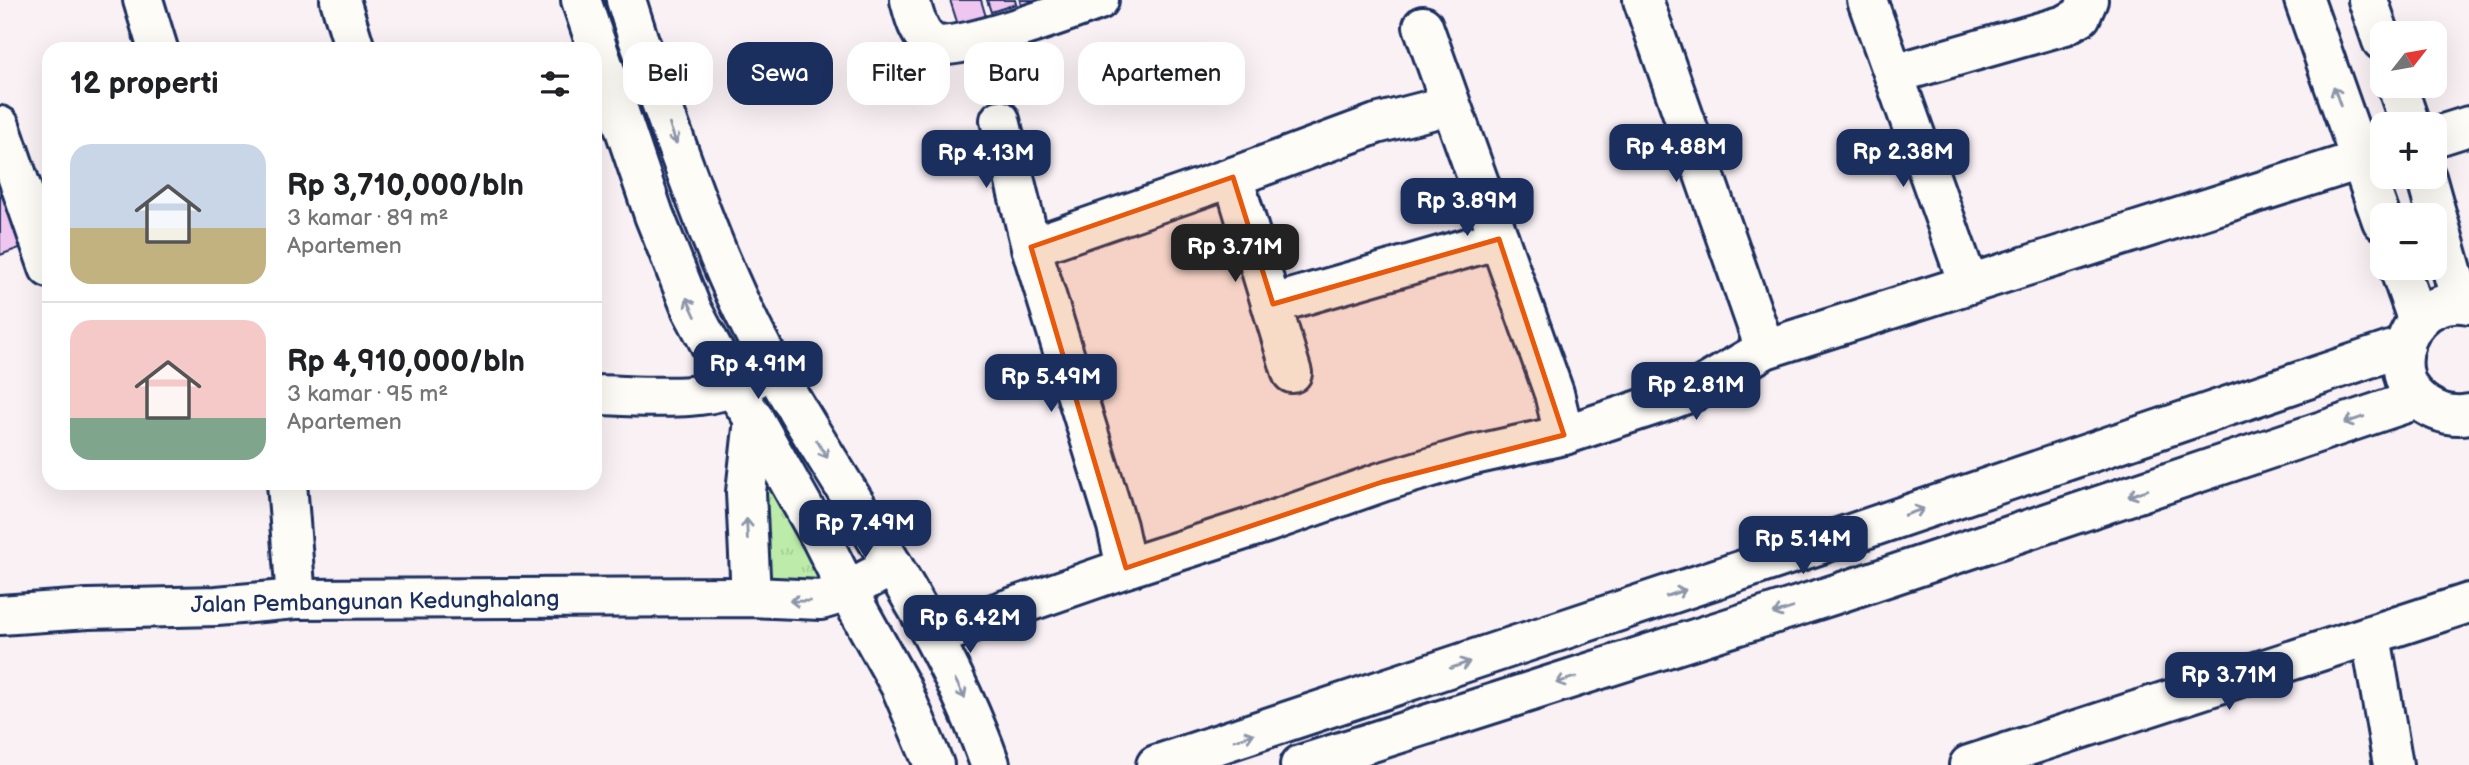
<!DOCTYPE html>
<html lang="id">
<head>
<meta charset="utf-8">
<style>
  :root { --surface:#fff; --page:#f6f6f6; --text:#202124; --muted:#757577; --line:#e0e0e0; --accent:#1b2f5e }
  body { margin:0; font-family:"Balsamiq Sans",sans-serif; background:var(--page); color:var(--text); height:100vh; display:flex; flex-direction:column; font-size:26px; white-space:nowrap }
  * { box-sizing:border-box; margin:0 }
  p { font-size:23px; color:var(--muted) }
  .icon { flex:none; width:38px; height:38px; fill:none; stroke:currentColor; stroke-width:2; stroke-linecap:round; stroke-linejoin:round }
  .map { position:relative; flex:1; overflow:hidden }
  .side { position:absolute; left:42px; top:42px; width:560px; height:448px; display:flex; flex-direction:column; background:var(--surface); border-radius:21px; box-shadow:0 7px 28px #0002 }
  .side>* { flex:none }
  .guide { position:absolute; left:623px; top:42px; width:665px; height:63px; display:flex; gap:14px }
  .needle { width:46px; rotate:59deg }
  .tools { position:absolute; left:2370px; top:21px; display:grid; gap:14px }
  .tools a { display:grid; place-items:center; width:77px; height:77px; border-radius:14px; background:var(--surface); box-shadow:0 7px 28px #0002; font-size:35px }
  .price { position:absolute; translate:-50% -60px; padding:0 16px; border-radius:14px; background:var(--accent); color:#fff; font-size:23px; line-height:46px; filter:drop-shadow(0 2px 4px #0008) }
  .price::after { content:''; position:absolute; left:50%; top:42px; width:21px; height:16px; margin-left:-10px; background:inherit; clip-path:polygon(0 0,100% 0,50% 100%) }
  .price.active { background:#222; color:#fff }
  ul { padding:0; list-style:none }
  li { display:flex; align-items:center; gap:21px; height:175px; padding:0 28px }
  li+li { border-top:2px solid var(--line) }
  li span { display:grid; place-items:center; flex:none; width:196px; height:140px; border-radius:21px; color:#555 }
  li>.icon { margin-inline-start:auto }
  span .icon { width:84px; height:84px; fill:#fffc; stroke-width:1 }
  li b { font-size:30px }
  h2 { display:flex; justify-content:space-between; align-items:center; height:84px; padding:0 28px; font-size:30px }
  .pill { padding:0 24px; border-radius:21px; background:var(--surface); box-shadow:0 7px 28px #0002; font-size:24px; line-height:63px }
  .pill.active { background:var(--accent); color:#fff }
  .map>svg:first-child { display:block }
  .grass { fill:url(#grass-tufts); stroke:#6c8e84; stroke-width:2 }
  .building { fill:#eec6ef; stroke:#1b2f5e; stroke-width:2 }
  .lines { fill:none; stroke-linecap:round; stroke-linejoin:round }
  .minor-casing { stroke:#1b2f5e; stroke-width:44 }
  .minor { stroke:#fdfcf7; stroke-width:38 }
  .oneway { stroke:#8c96aa }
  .marked { fill:#e8590c; fill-opacity:0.2; stroke:#e8590c; stroke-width:5; stroke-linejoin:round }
  .labels { text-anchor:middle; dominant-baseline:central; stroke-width:6; stroke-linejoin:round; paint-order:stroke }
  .street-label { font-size:23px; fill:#1b2f5e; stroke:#fdfcf7 }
</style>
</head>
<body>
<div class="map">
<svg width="2469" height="765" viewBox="0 0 2469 765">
  <defs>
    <pattern id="grass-tufts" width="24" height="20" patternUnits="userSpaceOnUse" patternTransform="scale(1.75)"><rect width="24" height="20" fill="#bdecaa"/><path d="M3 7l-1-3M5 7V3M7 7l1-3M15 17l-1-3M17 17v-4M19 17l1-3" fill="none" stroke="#a2cb95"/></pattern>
  </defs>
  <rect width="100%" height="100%" fill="#faf1f5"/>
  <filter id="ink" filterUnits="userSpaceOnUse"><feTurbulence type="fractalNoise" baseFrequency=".0143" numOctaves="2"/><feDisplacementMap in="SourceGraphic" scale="14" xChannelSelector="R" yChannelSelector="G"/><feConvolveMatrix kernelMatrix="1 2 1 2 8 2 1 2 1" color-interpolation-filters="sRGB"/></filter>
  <g filter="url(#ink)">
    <path class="grass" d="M770 479 833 581 766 583 759 481Z"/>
    <g class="building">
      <path d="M950 0H981L986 17 958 25Z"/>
      <path d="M987 0H1015L1016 4 991 12Z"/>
      <path d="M1020 0H1049L1022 8Z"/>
      <path d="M0 180 28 245 0 255Z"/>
    </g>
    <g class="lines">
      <g class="minor-casing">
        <g id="minor">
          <path d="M143 0 158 49"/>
          <path d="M340 0 355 49"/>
          <path d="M581 0 654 215 692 310 734 389 754 419 821 538 847 590 901 687 934 765"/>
          <path d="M626 0 638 38C679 150 715 266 774 370 848 500 940 622 990 764"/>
          <path d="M910 0C914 15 919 40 937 45 959 51 1072 10 1099 0"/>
          <path d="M1643 0 1765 349"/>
          <path d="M1867 0 1968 283"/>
          <path d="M2304 0 2382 221"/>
          <path d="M2368 0 2382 41"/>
          <path d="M1423 26 1554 393 1564 435"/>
          <path d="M1894 74 2065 25 2081 16 2088 0"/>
          <path d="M2397 86 2410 124"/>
          <path d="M1000 120 1031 247 1117 526 1126 568"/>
          <path d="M0 126 49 268"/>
          <path d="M2434 137 2469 126"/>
          <path d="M1233 177 1292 373"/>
          <path d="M2426 177 2461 302"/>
          <path d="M1031 247 1233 177 1376 124 1450 105"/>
          <path d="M2399 268 2417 319"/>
          <path d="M1273 304 1499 239"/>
          <path d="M2469 304C2428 296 2399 331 2403 370 2406 400 2441 420 2469 414"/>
          <path d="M595 395C649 396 705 404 754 379"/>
          <path d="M287 483 296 599"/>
          <path d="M751 597 746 492 754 419"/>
          <path d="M0 615 88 609 217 606 296 599 751 597 821 600 838 595 893 566"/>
          <path d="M2371 636 2393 765"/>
          <path d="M934 638 985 617 1126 568 1266 523 1382 482 1469 456 1564 435 1667 401 1694 391 1765 349 2382 153"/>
          <path d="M1156 765 1824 543 2405 346"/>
          <path d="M1300 765 1839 593 2418 399"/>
          <path d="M1969 765 2469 603"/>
        </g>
      </g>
      <use href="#minor" class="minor"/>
    </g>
    <defs><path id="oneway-shaft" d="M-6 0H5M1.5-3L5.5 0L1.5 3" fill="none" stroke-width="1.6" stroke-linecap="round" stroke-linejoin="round" transform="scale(1.75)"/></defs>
    <g class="oneway">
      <use href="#oneway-shaft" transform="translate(2337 96) rotate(-109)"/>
      <use href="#oneway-shaft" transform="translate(673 134) rotate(70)"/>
      <use href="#oneway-shaft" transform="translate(691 307) rotate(-115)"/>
      <use href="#oneway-shaft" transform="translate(2354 420) rotate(161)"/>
      <use href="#oneway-shaft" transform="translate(822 449) rotate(59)"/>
      <use href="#oneway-shaft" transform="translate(2138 493) rotate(161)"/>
      <use href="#oneway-shaft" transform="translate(1914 512) rotate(-19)"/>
      <use href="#oneway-shaft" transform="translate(747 529) rotate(-92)"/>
      <use href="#oneway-shaft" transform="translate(1676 593) rotate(-19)"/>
      <use href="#oneway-shaft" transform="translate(800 601) rotate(-179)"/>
      <use href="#oneway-shaft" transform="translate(1783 611) rotate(162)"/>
      <use href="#oneway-shaft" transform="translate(1460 665) rotate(-19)"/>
      <use href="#oneway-shaft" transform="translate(1566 680) rotate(162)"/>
      <use href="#oneway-shaft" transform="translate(960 689) rotate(63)"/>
      <use href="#oneway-shaft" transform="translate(1244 737) rotate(-18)"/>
    </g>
  </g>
  <path class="marked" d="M1233 177 1273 304 1499 239 1564 435 1382 482 1126 568 1031 247Z"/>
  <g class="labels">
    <g class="street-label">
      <text transform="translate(375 602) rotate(-1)">Jalan Pembangunan Kedunghalang</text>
    </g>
  </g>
</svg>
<div class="tools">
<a><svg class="needle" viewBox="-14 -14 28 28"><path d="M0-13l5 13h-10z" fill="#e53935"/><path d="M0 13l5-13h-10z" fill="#757577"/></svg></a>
<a>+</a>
<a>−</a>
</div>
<b class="price" style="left:1676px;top:184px">Rp 4.88M</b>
<b class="price" style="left:1903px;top:189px">Rp 2.38M</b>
<b class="price" style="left:986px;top:190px">Rp 4.13M</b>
<b class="price" style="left:1467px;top:238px">Rp 3.89M</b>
<b class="price active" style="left:1235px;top:284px">Rp 3.71M</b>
<b class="price" style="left:758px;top:401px">Rp 4.91M</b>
<b class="price" style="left:1051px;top:414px">Rp 5.49M</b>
<b class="price" style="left:1696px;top:422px">Rp 2.81M</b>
<b class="price" style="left:865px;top:560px">Rp 7.49M</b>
<b class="price" style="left:1803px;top:576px">Rp 5.14M</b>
<b class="price" style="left:970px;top:655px">Rp 6.42M</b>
<b class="price" style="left:2229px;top:712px">Rp 3.71M</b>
<div class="guide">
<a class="pill">Beli</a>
<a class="pill active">Sewa</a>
<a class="pill">Filter</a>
<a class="pill">Baru</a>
<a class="pill">Apartemen</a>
</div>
<section class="side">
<h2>12 properti<svg class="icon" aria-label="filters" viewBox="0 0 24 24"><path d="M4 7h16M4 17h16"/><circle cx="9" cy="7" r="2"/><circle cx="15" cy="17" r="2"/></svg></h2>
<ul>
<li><span style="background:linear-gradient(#c9d6e8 60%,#c2b280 0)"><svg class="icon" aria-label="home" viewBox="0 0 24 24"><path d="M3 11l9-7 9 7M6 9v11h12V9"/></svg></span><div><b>Rp 3,710,000/bln</b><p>3 kamar · 89 m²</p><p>Apartemen</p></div></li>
<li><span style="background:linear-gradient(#f6c9c9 70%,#7fa58c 0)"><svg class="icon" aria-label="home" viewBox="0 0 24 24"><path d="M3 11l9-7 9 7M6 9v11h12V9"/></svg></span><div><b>Rp 4,910,000/bln</b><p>3 kamar · 95 m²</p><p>Apartemen</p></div></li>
</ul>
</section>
</div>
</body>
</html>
